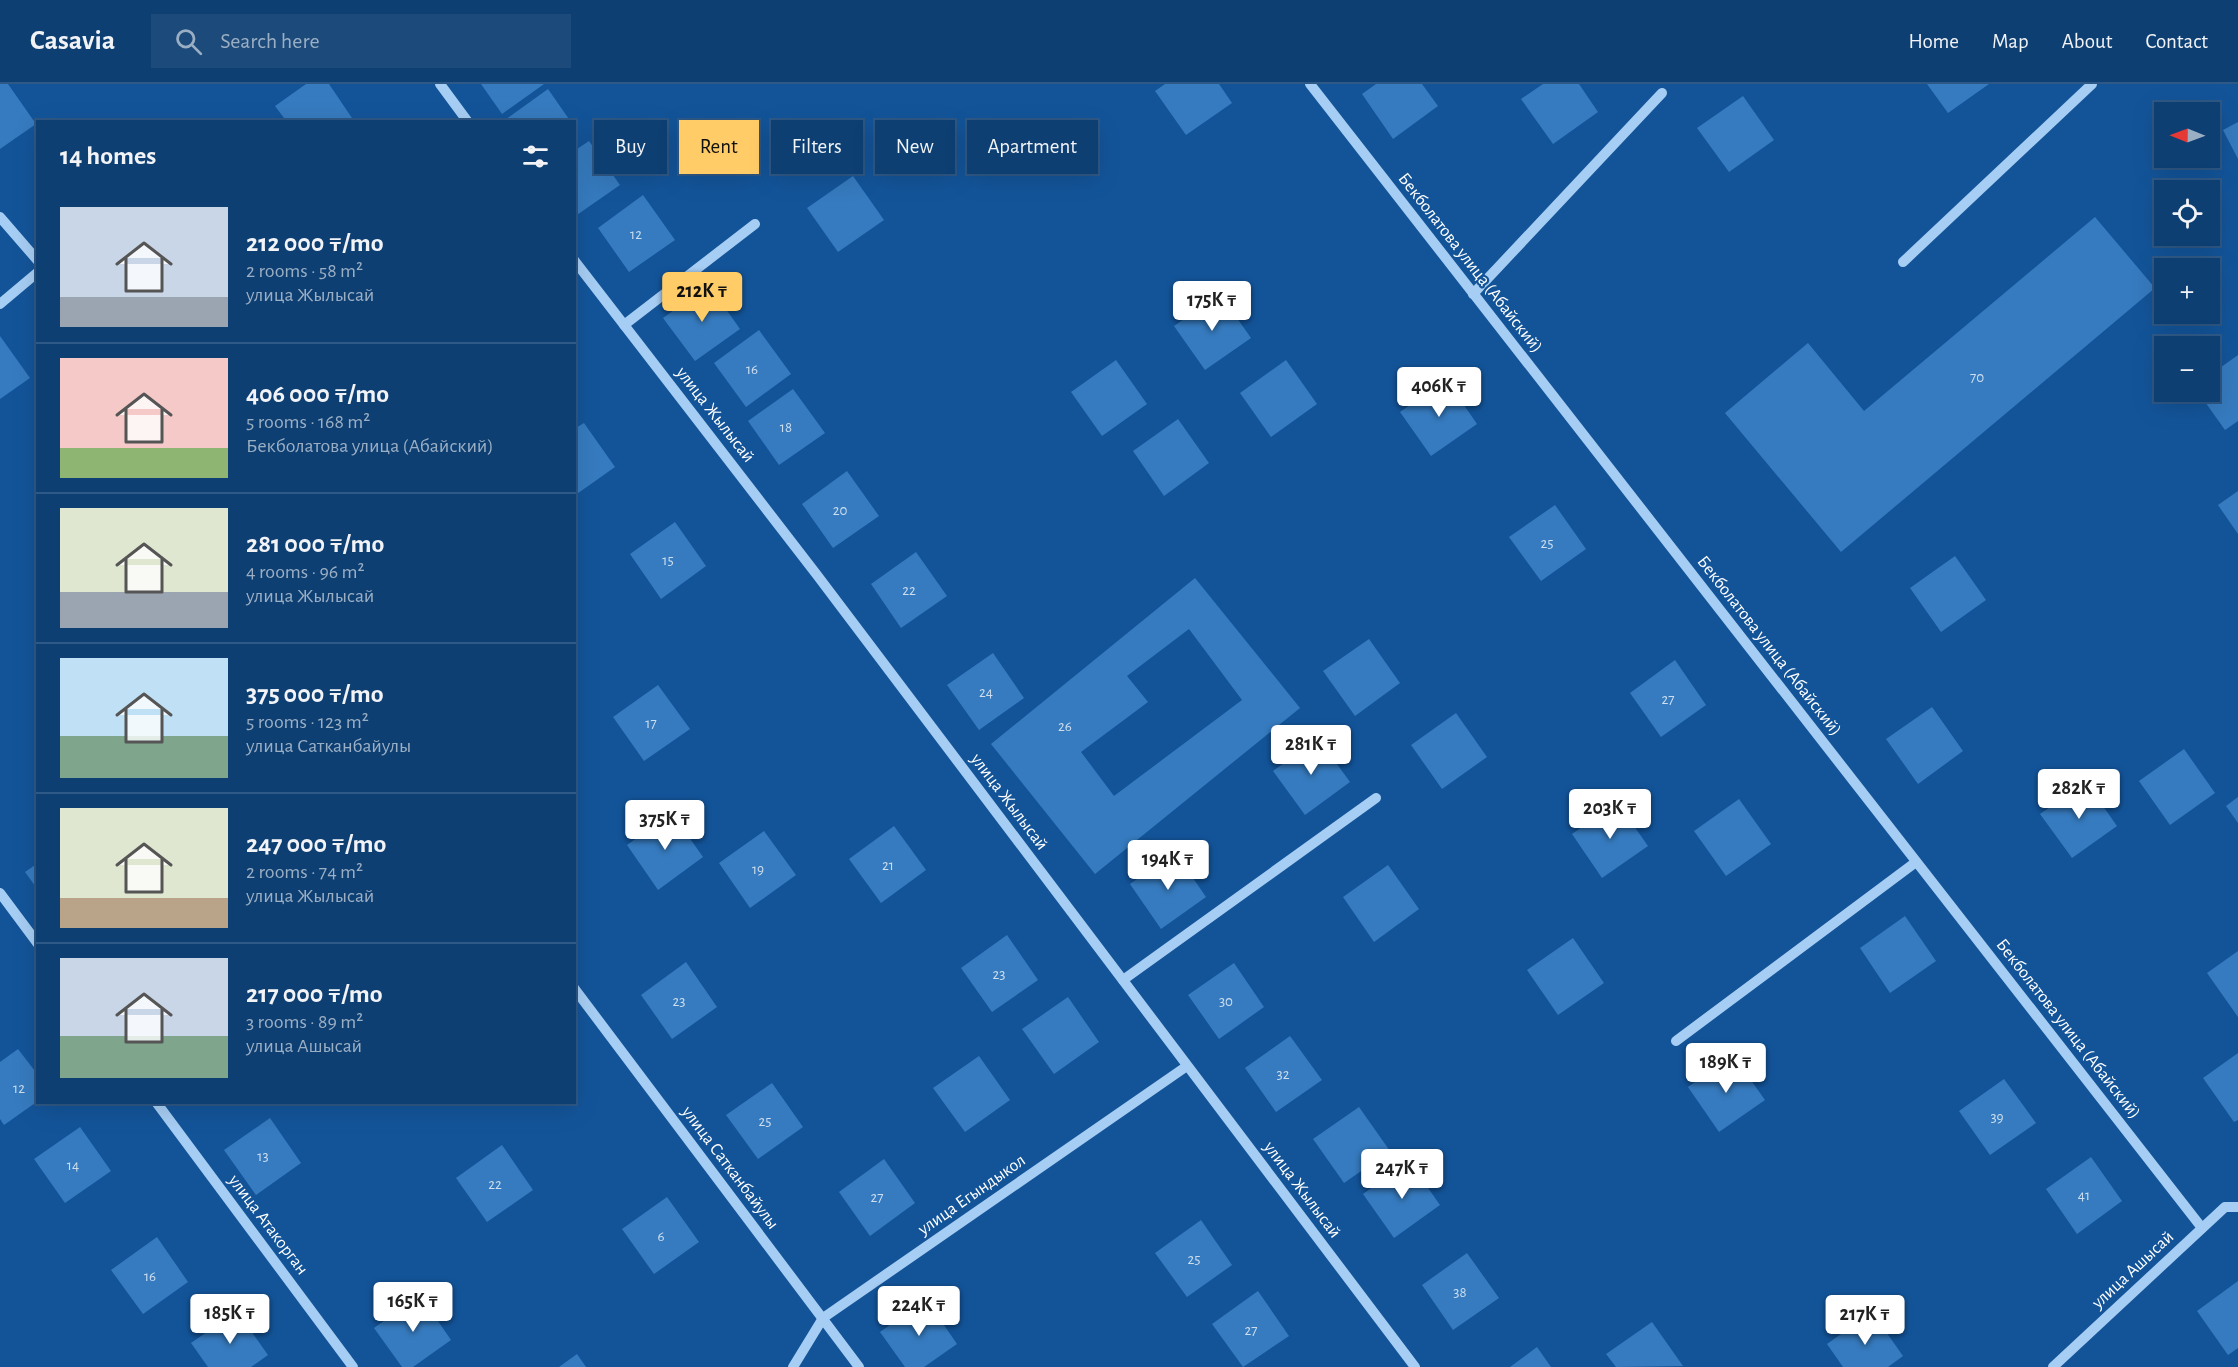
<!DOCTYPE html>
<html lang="en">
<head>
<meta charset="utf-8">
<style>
  :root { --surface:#0e3f73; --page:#1c4a7b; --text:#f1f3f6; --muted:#9bafc4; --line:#2e5885; --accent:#ffcc68 }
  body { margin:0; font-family:"Alegreya Sans",sans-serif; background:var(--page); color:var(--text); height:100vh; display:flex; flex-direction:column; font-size:22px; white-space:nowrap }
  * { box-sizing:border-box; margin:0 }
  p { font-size:20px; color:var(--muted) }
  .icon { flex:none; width:33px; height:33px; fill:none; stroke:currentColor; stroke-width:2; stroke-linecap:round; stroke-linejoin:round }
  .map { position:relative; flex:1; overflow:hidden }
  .sheet { position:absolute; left:36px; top:36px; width:540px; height:984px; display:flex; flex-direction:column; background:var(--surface); border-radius:0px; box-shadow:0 6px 24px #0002,0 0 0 2px var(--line) }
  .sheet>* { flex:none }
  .guide { position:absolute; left:594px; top:36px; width:570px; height:54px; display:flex; gap:12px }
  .needle { width:39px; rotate:271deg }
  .buttons { position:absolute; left:2154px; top:18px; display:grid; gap:12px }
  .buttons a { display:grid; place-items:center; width:66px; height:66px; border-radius:0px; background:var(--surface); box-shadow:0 6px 24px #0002,0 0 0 2px var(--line); font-size:30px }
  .price { position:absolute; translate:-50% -51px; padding:0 14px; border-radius:6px; background:#fff; color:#222; font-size:20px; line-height:39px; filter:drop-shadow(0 2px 3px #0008) }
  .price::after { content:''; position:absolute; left:50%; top:36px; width:18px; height:14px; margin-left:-9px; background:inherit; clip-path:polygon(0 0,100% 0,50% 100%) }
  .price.on { background:var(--accent); color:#111 }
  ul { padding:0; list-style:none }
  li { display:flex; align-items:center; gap:18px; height:150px; padding:0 24px }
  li+li { border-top:2px solid var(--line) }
  li span { display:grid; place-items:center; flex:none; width:168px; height:120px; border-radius:0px; color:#555 }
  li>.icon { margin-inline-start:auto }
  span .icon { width:72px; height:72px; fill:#fffc; stroke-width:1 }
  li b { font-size:26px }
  h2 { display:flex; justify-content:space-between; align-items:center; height:72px; padding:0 24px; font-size:26px }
  .pill { padding:0 21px; border-radius:0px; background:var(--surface); box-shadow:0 6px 24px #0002,0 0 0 2px var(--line); font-size:21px; line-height:54px }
  .pill.on { background:var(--accent); color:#111 }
  header { display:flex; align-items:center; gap:36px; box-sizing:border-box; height:84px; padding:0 30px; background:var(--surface); border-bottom:2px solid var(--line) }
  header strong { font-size:28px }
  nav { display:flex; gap:33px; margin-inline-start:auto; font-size:21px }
  .search { width:420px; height:54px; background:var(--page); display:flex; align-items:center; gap:15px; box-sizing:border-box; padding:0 21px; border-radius:0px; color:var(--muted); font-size:22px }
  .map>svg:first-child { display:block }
  .building { fill:#367bbf; fill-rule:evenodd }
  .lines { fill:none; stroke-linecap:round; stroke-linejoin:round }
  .minor { stroke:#a6cdf3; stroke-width:10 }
  .labels { text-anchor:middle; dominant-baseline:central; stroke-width:4.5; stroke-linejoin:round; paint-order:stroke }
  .number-label { font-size:15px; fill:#cddeef }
  .street-label { font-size:18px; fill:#fff; stroke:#135499 }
</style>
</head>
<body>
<header>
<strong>Casavia</strong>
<div class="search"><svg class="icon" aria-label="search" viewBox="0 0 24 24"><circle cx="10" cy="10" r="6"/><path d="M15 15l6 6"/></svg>Search here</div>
<nav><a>Home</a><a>Map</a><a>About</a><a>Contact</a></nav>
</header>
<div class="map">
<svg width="2238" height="1283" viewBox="0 0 2238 1283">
  <rect width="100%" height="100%" fill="#135499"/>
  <g class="building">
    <path d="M0 0H8L36 40 0 65Z"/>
    <path d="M306 0H329L352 34 347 38H287L275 22Z"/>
    <path d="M481 0H544L502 30Z"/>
    <path d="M1165 0H1219L1232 19 1186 51 1155 7Z"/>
    <path d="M1376 0H1422L1438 22 1393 55 1362 10Z"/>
    <path d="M1543 0H1579L1598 28 1553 60 1521 15Z"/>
    <path d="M1927 0H1989L1948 29Z"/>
    <path d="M548 5 571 38H502Z"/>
    <path d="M1743 12 1774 56 1729 88 1697 44Z"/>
    <path d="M2238 38V75L2223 46Z"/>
    <path d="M589 57 620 101 574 133V67Z"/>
    <path d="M853 92 884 136 838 168 807 124Z"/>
    <path d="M643 111 675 156 629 188 598 144Z"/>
    <path d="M2095 133 2155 204 1841 468 1725 329 1808 259 1864 327Z"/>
    <path d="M709 201 740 245 695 277 663 234Z"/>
    <path d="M1220 210 1251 254 1205 286 1174 242Z"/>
    <path d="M759 246 791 290 746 323 714 279Z"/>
    <path d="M0 252 30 294 0 315Z"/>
    <path d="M2238 271V337L2225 346 2198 308H2210V291Z"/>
    <path d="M1116 276 1147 320 1102 352 1071 308Z"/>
    <path d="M1286 276 1317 320 1271 353 1240 309Z"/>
    <path d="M1446 295 1477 340 1431 372 1400 328Z"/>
    <path d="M793 305 825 349 779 381 748 337Z"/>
    <path d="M1178 335 1209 379 1164 412 1133 367Z"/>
    <path d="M584 339 615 383 574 412V345Z"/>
    <path d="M847 387 879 432 833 464 802 420Z"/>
    <path d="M2238 407V450L2218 421Z"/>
    <path d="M1555 421 1586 465 1541 497 1509 453Z"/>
    <path d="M675 438 706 482 661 515 630 470Z"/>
    <path d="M916 468 947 512 901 544 871 500Z"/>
    <path d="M1955 472 1986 516 1941 548 1910 504Z"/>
    <path d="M1195 494 1300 624 1095 790 991 660ZM1189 545 1242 616 1114 712 1081 668 1148 618 1127 592Z"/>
    <path d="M1369 555 1400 599 1355 632 1323 587Z"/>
    <path d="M993 569 1024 614 979 646 947 601Z"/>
    <path d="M1675 576 1706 621 1661 653 1630 609Z"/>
    <path d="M658 601 690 645 644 677 613 633Z"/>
    <path d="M1932 623 1963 667 1918 700 1886 655Z"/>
    <path d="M1456 629 1487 673 1442 705 1411 661Z"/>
    <path d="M1318 654 1350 698 1305 731 1273 687Z"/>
    <path d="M2184 665 2215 709 2170 741 2139 697Z"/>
    <path d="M2086 698 2117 742 2072 774 2040 730Z"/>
    <path d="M2238 713V739L2226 722Z"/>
    <path d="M1739 715 1771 760 1726 792 1694 747Z"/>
    <path d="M1617 718 1648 762 1602 794 1572 750Z"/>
    <path d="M672 729 703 773 658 806 627 761Z"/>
    <path d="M894 742 926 786 881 819 849 775Z"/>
    <path d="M764 747 796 791 750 824 719 779Z"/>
    <path d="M1175 768 1206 813 1161 845 1130 800Z"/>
    <path d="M38 779V806L25 788Z"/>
    <path d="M1388 781 1419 825 1374 858 1343 813Z"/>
    <path d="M1905 832 1936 877 1890 909 1860 864Z"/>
    <path d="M1007 851 1038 896 992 928 961 884Z"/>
    <path d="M1573 854 1604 899 1558 931 1527 886Z"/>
    <path d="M2238 867V933L2207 889Z"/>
    <path d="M686 878 717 923 672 955 641 911Z"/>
    <path d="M1234 879 1264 923 1219 955 1188 911Z"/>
    <path d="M1068 913 1099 958 1054 990 1022 945Z"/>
    <path d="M1290 952 1322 996 1276 1028 1245 984Z"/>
    <path d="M18 965 38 991V1017L4 1041 0 1035V978Z"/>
    <path d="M2238 969V1036L2234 1038 2203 994Z"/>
    <path d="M1733 971 1765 1016 1719 1048 1688 1003Z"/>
    <path d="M979 972 1010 1016 965 1048 933 1004Z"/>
    <path d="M2004 995 2036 1039 1990 1071 1959 1027Z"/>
    <path d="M772 999 803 1043 758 1075 726 1031Z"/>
    <path d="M1359 1023 1390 1067 1344 1099 1313 1055Z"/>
    <path d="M270 1034 301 1079 256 1111 224 1066Z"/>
    <path d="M80 1043 111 1087 65 1119 34 1075Z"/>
    <path d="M502 1061 533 1106 487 1138 456 1094Z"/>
    <path d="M2091 1073 2122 1117 2077 1150 2046 1105Z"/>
    <path d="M884 1075 915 1119 870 1152 839 1108Z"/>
    <path d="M1409 1077 1440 1121 1394 1154 1363 1110Z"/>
    <path d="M667 1113 699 1158 654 1190 622 1145Z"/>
    <path d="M1201 1136 1232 1181 1187 1213 1155 1169Z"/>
    <path d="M157 1153 188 1198 143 1230 111 1186Z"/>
    <path d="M1467 1169 1499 1214 1453 1246 1422 1201Z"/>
    <path d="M2238 1197V1264L2228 1271 2197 1227Z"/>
    <path d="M1258 1207 1289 1252 1243 1283 1212 1240Z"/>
    <path d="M420 1211 451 1256 413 1283H402L374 1244Z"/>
    <path d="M926 1215 957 1260 924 1283H905L880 1248Z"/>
    <path d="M237 1227 268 1271 251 1283H208L191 1259Z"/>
    <path d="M1872 1228 1903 1272 1888 1283H1843L1827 1260Z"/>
    <path d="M1652 1238 1683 1282 1616 1283 1606 1270Z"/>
    <path d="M1537 1263 1551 1283H1510Z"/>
    <path d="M577 1270 586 1283H559Z"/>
  </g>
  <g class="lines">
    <g class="minor">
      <path d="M440 0 468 38"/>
      <path d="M1310 0 2202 1144"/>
      <path d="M0 133 38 177"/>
      <path d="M574 176 817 491 1415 1283"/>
      <path d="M1903 178 2092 0"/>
      <path d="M1473 210 1662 9"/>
      <path d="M0 220 38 188"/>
      <path d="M624 241 755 140"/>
      <path d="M0 809 38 860"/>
      <path d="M1123 896 1376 714"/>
      <path d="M574 904 859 1283"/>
      <path d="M1676 957 1916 778"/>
      <path d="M156 1018 353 1283"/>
      <path d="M793 1283 823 1234 1187 982"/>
      <path d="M2053 1283 2225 1123H2238"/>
    </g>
  </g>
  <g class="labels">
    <g class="number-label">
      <text x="636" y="150">12</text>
      <text x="752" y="285">16</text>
      <text x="1977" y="293">70</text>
      <text x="786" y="343">18</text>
      <text x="840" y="426">20</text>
      <text x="1547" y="459">25</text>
      <text x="668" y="476">15</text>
      <text x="909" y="506">22</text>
      <text x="986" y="608">24</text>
      <text x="1668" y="615">27</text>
      <text x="651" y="639">17</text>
      <text x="1065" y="642">26</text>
      <text x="888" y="781">21</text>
      <text x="758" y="785">19</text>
      <text x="999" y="890">23</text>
      <text x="679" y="917">23</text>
      <text x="1226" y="917">30</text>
      <text x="1283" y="990">32</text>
      <text x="19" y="1004">12</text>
      <text x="1997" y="1033">39</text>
      <text x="765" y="1037">25</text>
      <text x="263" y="1072">13</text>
      <text x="73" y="1081">14</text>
      <text x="495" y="1100">22</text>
      <text x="2084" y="1111">41</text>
      <text x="877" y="1113">27</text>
      <text x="661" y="1152">6</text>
      <text x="1194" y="1175">25</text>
      <text x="150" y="1192">16</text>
      <text x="1460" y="1208">38</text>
      <text x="1251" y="1246">27</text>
    </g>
    <g class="street-label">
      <text transform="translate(1470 179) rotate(52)">Бекболатова улица (Абайский)</text>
      <text transform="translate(715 331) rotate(52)">улица Жылысай</text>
      <text transform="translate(1769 562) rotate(52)">Бекболатова улица (Абайский)</text>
      <text transform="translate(1009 718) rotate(53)">улица Жылысай</text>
      <text transform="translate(2068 945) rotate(52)">Бекболатова улица (Абайский)</text>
      <text transform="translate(730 1084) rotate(53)">улица Сатканбайулы</text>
      <text transform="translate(1302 1106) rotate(53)">улица Жылысай</text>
      <text transform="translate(972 1111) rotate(-35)">улица Егындыкол</text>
      <text transform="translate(268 1141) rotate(53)">улица Атакорган</text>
      <text transform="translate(2133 1186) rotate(-43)">улица Ашысай</text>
    </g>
  </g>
</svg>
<div class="buttons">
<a><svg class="needle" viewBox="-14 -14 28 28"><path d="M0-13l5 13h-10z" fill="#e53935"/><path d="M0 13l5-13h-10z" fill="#9bafc4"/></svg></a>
<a><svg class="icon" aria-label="locate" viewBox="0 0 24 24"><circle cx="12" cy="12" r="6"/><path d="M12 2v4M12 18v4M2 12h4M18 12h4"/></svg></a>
<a>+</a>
<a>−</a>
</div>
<b class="price on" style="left:702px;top:239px">212K ₸</b>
<b class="price" style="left:1212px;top:248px">175K ₸</b>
<b class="price" style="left:1439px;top:334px">406K ₸</b>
<b class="price" style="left:1311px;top:692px">281K ₸</b>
<b class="price" style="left:2079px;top:736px">282K ₸</b>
<b class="price" style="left:1610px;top:756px">203K ₸</b>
<b class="price" style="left:665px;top:767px">375K ₸</b>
<b class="price" style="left:1168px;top:807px">194K ₸</b>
<b class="price" style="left:1726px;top:1010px">189K ₸</b>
<b class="price" style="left:1402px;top:1116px">247K ₸</b>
<b class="price" style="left:413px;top:1249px">165K ₸</b>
<b class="price" style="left:919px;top:1253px">224K ₸</b>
<b class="price" style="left:230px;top:1261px">185K ₸</b>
<b class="price" style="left:1865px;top:1262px">217K ₸</b>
<div class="guide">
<a class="pill">Buy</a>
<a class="pill on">Rent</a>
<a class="pill">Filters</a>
<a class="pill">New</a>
<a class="pill">Apartment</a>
</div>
<section class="sheet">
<h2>14 homes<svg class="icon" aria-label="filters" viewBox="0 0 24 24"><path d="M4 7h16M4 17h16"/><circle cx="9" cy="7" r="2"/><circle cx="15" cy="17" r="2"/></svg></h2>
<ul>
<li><span style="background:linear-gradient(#c9d6e8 75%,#9aa5b1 0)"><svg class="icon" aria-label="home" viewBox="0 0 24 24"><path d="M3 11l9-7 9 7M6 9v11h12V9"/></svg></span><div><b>212 000 ₸/mo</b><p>2 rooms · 58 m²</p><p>улица Жылысай</p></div></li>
<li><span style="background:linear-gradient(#f6c9c9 75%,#8fb573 0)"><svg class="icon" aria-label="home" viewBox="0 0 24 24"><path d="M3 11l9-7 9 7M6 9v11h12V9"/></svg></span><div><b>406 000 ₸/mo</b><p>5 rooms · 168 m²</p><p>Бекболатова улица (Абайский)</p></div></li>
<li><span style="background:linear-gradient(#dfe7d0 70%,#9aa5b1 0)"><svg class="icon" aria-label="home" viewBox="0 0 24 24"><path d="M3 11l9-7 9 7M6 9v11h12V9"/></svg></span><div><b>281 000 ₸/mo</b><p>4 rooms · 96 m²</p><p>улица Жылысай</p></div></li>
<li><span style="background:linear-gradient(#bfe0f5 65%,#7fa58c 0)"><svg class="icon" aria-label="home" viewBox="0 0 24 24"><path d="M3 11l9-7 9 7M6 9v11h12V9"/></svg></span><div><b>375 000 ₸/mo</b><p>5 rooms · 123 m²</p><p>улица Сатканбайулы</p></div></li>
<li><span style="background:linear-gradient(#dfe7d0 75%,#b9a48a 0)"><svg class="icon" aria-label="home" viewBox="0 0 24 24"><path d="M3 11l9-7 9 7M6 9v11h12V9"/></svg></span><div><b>247 000 ₸/mo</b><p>2 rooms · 74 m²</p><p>улица Жылысай</p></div></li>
<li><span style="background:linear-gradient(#c9d6e8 65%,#7fa58c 0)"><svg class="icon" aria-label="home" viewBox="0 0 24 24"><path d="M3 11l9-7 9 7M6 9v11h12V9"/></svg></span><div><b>217 000 ₸/mo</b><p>3 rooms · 89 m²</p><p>улица Ашысай</p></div></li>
</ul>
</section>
</div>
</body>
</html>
